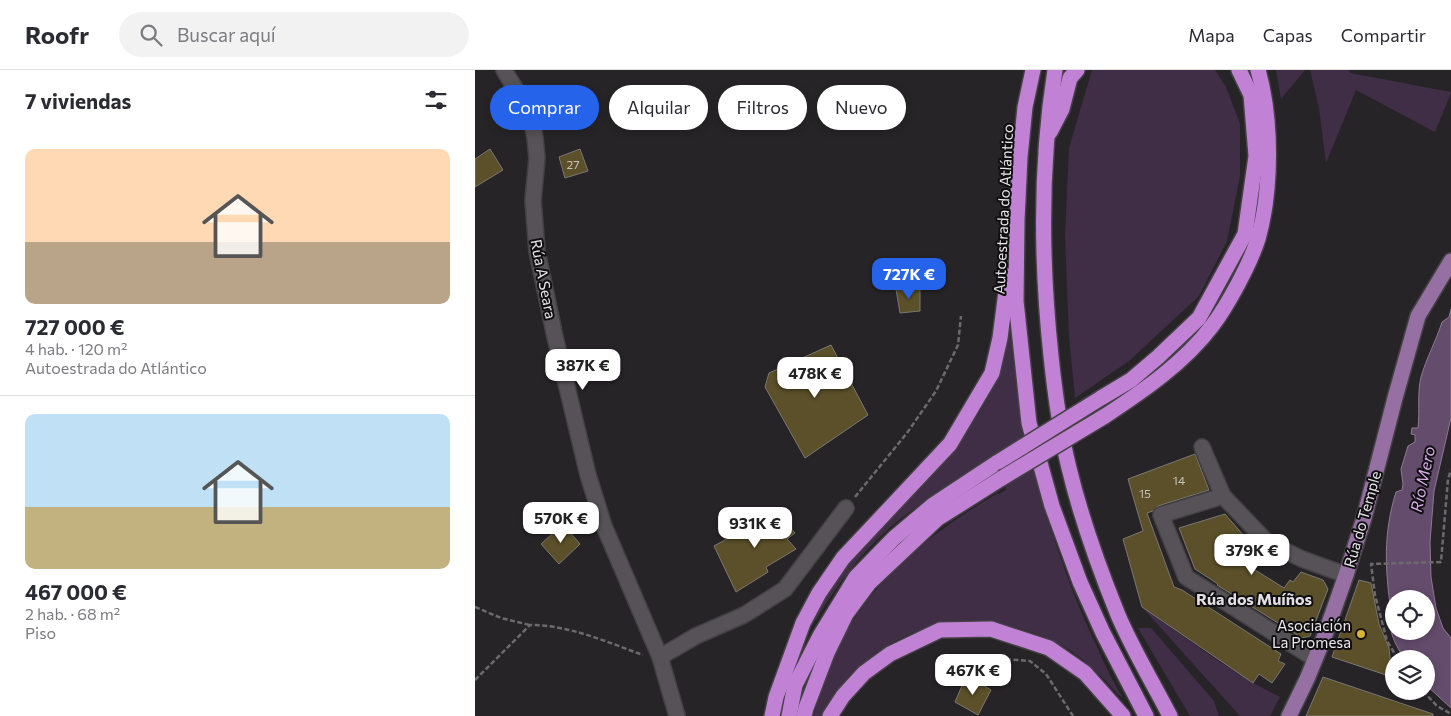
<!DOCTYPE html>
<html lang="es">
<head>
<meta charset="utf-8">
<style>
  :root { --surface:#fff; --page:#f2f2f3; --text:#2b2b33; --muted:#7c7c81; --line:#e1e1e2; --accent:#2563eb }
  body { margin:0; font-family:Commissioner,sans-serif; background:var(--page); color:var(--text); height:100vh; display:flex; flex-direction:column; font-size:19px; white-space:nowrap }
  * { box-sizing:border-box; margin:0 }
  p { font-size:16px; color:var(--muted) }
  .icon { flex:none; width:28px; height:28px; fill:none; stroke:currentColor; stroke-width:2; stroke-linecap:round; stroke-linejoin:round }
  .map { position:relative; flex:1; overflow:hidden }
  .details { display:flex; flex-direction:column; background:var(--surface); width:475px }
  .details>* { flex:none }
  .banner { position:absolute; left:15px; top:15px; width:475px; height:45px; display:flex; gap:10px }
  .controls { position:absolute; left:910px; top:520px; display:grid; gap:10px }
  .controls a { display:grid; place-items:center; width:50px; height:50px; border-radius:50%; background:var(--surface); box-shadow:0 2px 8px #0003; font-size:25px }
  .price { position:absolute; translate:-50% -42px; padding:0 11px; border-radius:10px; background:#fff; color:#222; font-size:16px; line-height:32px; filter:drop-shadow(0 1px 2px #0008) }
  .price::after { content:''; position:absolute; left:50%; top:30px; width:15px; height:11px; margin-left:-8px; background:inherit; clip-path:polygon(0 0,100% 0,50% 100%) }
  .price.current { background:var(--accent); color:#fff }
  ul { padding:0; list-style:none }
  li { display:grid; align-content:center; gap:10px; height:265px; padding:0 25px }
  li+li { border-top:1px solid var(--line) }
  li span { display:grid; place-items:center; height:155px; border-radius:10px; color:#555 }
  li>.icon { margin-inline-start:auto }
  span .icon { width:90px; height:90px; fill:#fffc; stroke-width:1 }
  li b { font-size:21px }
  h2 { display:flex; justify-content:space-between; align-items:center; height:60px; padding:0 25px; font-size:21px }
  .chip { padding:0 18px; border-radius:22px; background:var(--surface); box-shadow:0 2px 8px #0003; font-size:18px; line-height:45px }
  .chip.current { background:var(--accent); color:#fff }
  header { display:flex; align-items:center; gap:30px; box-sizing:border-box; height:70px; padding:0 25px; background:var(--surface); border-bottom:1px solid var(--line) }
  header strong { font-size:24px }
  nav { display:flex; gap:28px; margin-inline-start:auto; font-size:18px }
  .search { width:350px; height:45px; background:var(--page); display:flex; align-items:center; gap:12px; box-sizing:border-box; padding:0 18px; border-radius:28px; color:var(--muted); font-size:19px }
  main { display:flex; flex:1; min-height:0 }
  .map>svg:first-child { display:block }
  .green { fill:#402d46 }
  .water { fill:#644c6c; stroke:#8c7a92; fill-rule:evenodd }
  .building { fill:#5b5029; stroke:#7a7873 }
  .lines { fill:none; stroke-linecap:round; stroke-linejoin:round }
  .minor-casing { stroke:#444145; stroke-width:18 }
  .major-casing { stroke:#444145; stroke-width:18 }
  .highway-casing { stroke:#444145; stroke-width:18 }
  .path { stroke:#6d6a6e; stroke-width:2.5; stroke-dasharray:5 2.5; stroke-linecap:butt }
  .minor { stroke:#565257; stroke-width:15 }
  .major { stroke:#966fa3; stroke-width:15 }
  .highway { stroke:#c182d5; stroke-width:15 }
  .highway-bridge-casing { stroke:#444145; stroke-width:18; stroke-linecap:butt }
  .highway-bridge { stroke:#c182d5; stroke-width:15 }
  .poi-dot { fill:#d7b434; stroke:#0f0e10; stroke-width:2 }
  .labels { text-anchor:middle; dominant-baseline:central; stroke-width:4; stroke-linejoin:round; paint-order:stroke }
  .number-label { font-size:12px; fill:#c6c1ba }
  .street-label { font-size:15px; fill:#e9e7ea; stroke:#0f0e10 }
  .poi-label { font-size:15px; fill:#e9e7ea; stroke:#0f0e10; text-anchor:end }
  .water-label { font-size:16px; font-style:italic; fill:#d6ace3; stroke:#0f0e10 }
  .neighbourhood-label { font-size:16px; font-weight:bold; fill:#e3dfe5; stroke:#0f0e10 }
</style>
</head>
<body>
<header>
<strong>Roofr</strong>
<div class="search"><svg class="icon" aria-label="search" viewBox="0 0 24 24"><circle cx="10" cy="10" r="6"/><path d="M15 15l6 6"/></svg>Buscar aquí</div>
<nav><a>Mapa</a><a>Capas</a><a>Compartir</a></nav>
</header>
<main>
<section class="details">
<h2>7 viviendas<svg class="icon" aria-label="filters" viewBox="0 0 24 24"><path d="M4 7h16M4 17h16"/><circle cx="9" cy="7" r="2"/><circle cx="15" cy="17" r="2"/></svg></h2>
<ul>
<li><span style="background:linear-gradient(#ffd9b3 60%,#b9a48a 0)"><svg class="icon" aria-label="home" viewBox="0 0 24 24"><path d="M3 11l9-7 9 7M6 9v11h12V9"/></svg></span><div><b>727 000 €</b><p>4 hab. · 120 m²</p><p>Autoestrada do Atlántico</p></div></li>
<li><span style="background:linear-gradient(#bfe0f5 60%,#c2b280 0)"><svg class="icon" aria-label="home" viewBox="0 0 24 24"><path d="M3 11l9-7 9 7M6 9v11h12V9"/></svg></span><div><b>467 000 €</b><p>2 hab. · 68 m²</p><p>Piso</p></div></li>
</ul>
</section>
<div class="map">
<svg width="976" height="646" viewBox="0 0 976 646">
  <rect width="100%" height="100%" fill="#272428"/>
  <g class="green">
    <path d="M617 0H740L751 17 765 54V106L752 171 724 226 654 291 600 328 594 266 590 167 594 78Z"/>
    <path d="M801 0H830L806 29Z"/>
    <path d="M835 0H874L875 3 976 22V23L960 62 881 20 851 93 844 38Z"/>
    <path d="M536 256C545 362 572 467 616 564 626 585 635 608 648 628 642 624 637 618 632 612 619 600 607 587 591 578 563 562 529 552 497 551 436 549 374 594 346 646H339C363 538 432 477 523 423L524 424 531 420 522 383C493 402 462 422 433 443 395 471 365 510 341 550L339 548C367 494 411 451 452 406 470 388 487 370 501 348 520 320 528 289 536 256Z"/>
    <path d="M667 537C711 568 756 603 805 627L795 646H765Z"/>
    <path d="M663 558H676L739 631 744 646H715Z"/>
  </g>
  <path class="water" d="M976 239V348L959 421 955 472 956 507 961 538 968 558 976 568V638L951 615V589H930C924 581 918 570 916 561 915 555 917 548 916 541 910 499 908 464 921 422L927 420 928 414 926 399 933 376 940 372V365L936 364 937 358H943C945 340 942 324 946 307 951 289 961 271 967 252L974 247ZM919 529H951V561H919Z"/>
  <g class="building">
    <path d="M15 79 28 100 0 117V89Z"/>
    <path d="M105 79 113 101 90 108 84 87Z"/>
    <path d="M421 219H445V241L425 243Z"/>
    <path d="M356 275 393 345 330 388 290 317 294 303Z"/>
    <path d="M720 384 734 420 683 436 678 441 672 443 699 517 707 520 806 584 803 591 810 594 797 613 784 604 778 613 667 537 648 469 668 461 653 409Z"/>
    <path d="M300 440 320 463 312 469 321 479 291 497 293 502 261 522 239 476 261 464 263 456 270 450 282 449 286 453Z"/>
    <path d="M750 444 776 474 764 490 809 518 815 510 818 512 826 502 848 510 853 519 835 566 827 568 742 515 743 514 720 499 704 458Z"/>
    <path d="M88 454 105 474 84 494 66 474Z"/>
    <path d="M884 510 896 513 904 554 914 578 917 607 857 587Z"/>
    <path d="M848 607 958 644V646H831Z"/>
    <path d="M489 611H501L516 620 503 645 480 632Z"/>
  </g>
  <g class="lines">
    <g class="minor-casing">
      <g id="minor">
        <path d="M29 0 50 35 57 51 60 68 62 88 58 130 62 181 80 267 113 405 129 456 185 587 202 646"/>
        <path d="M727 377 748 426"/>
        <path d="M185 587 221 566 269 545 310 519 371 438"/>
        <path d="M840 589 711 507 686 445 748 426 792 472 827 489 871 505"/>
      </g>
    </g>
    <g class="major-casing">
      <path id="major" d="M814 646 832 609 850 565 871 505 889 448 920 328 943 246 976 191"/>
    </g>
    <g class="highway-casing">
      <g id="highway">
        <path d="M558 0 550 37 545 87 542 150 541 231 554 353 577 436 605 512 628 563 671 646"/>
        <path d="M580 0C565 94 566 192 576 286 580 324 585 362 594 398 606 448 624 498 643 545 658 580 678 613 695 646"/>
        <path d="M575 62 587 39 595 8 602 0"/>
        <path d="M626 328 656 310 683 287 724 248 770 164 781 86 776 25 764 0"/>
        <path d="M630 346C668 321 709 293 737 256 753 235 775 194 783 169 797 120 797 49 783 0"/>
        <path d="M297 646 301 627 328 553 344 523 368 488 475 374 517 303 525 268 533 206"/>
        <path d="M314 646 320 615 345 566 381 507 419 468 458 435 523 392"/>
        <path d="M329 646 331 638 352 583 371 544 394 513 462 449 527 408"/>
        <path d="M355 646 368 626 389 603 415 584 465 560 516 559 574 578 610 603 648 646"/>
      </g>
    </g>
    <g class="path">
      <path d="M380 427 432 363 461 321 483 275 486 246"/>
      <path d="M0 537 26 548 55 555"/>
      <path d="M516 588 555 591 571 604 598 646"/>
      <path d="M923 589 912 571 900 525 896 494 966 492 973 409 976 400"/>
      <path d="M0 610 55 555C94 555 132 572 168 585"/>
      <path d="M948 621 962 636 976 644"/>
    </g>
    <use href="#minor" class="minor"/>
    <use href="#major" class="major"/>
    <use href="#highway" class="highway"/>
    <g class="highway-bridge-casing">
      <g id="highway-bridge">
        <path d="M523 392 626 328"/>
        <path d="M527 408 630 346"/>
      </g>
    </g>
    <use href="#highway-bridge" class="highway-bridge"/>
  </g>
  <circle class="poi-dot" cx="886" cy="564" r="5"/>
  <g class="labels">
    <g class="number-label">
      <text x="98" y="94">27</text>
      <text x="704" y="410">14</text>
      <text x="670" y="423">15</text>
    </g>
    <g class="street-label">
      <text transform="translate(528 139) rotate(-87)">Autoestrada do Atlántico</text>
      <text transform="translate(69 209) rotate(79)">Rúa A Seara</text>
      <text transform="translate(887 449) rotate(-74)">Rúa do Temple</text>
    </g>
    <g class="poi-label">
      <text x="876" y="555">Asociación<tspan x="876" dy="17">La Promesa</tspan></text>
    </g>
    <g class="water-label">
      <text transform="translate(947 409) rotate(-78)">Río Mero</text>
    </g>
    <g class="neighbourhood-label">
      <text x="779" y="528">Rúa dos Muíños</text>
    </g>
  </g>
</svg>
<div class="controls">
<a><svg class="icon" aria-label="locate" viewBox="0 0 24 24"><circle cx="12" cy="12" r="6"/><path d="M12 2v4M12 18v4M2 12h4M18 12h4"/></svg></a>
<a><svg class="icon" aria-label="layers" viewBox="0 0 24 24"><path d="M12 4l9 5-9 5-9-5zM3 14l9 5 9-5"/></svg></a>
</div>
<b class="price current" style="left:434px;top:230px">727K €</b>
<b class="price" style="left:108px;top:321px">387K €</b>
<b class="price" style="left:340px;top:329px">478K €</b>
<b class="price" style="left:86px;top:474px">570K €</b>
<b class="price" style="left:280px;top:479px">931K €</b>
<b class="price" style="left:777px;top:506px">379K €</b>
<b class="price" style="left:498px;top:626px">467K €</b>
<div class="banner">
<a class="chip current">Comprar</a>
<a class="chip">Alquilar</a>
<a class="chip">Filtros</a>
<a class="chip">Nuevo</a>
</div>
</div>
</main>
</body>
</html>
